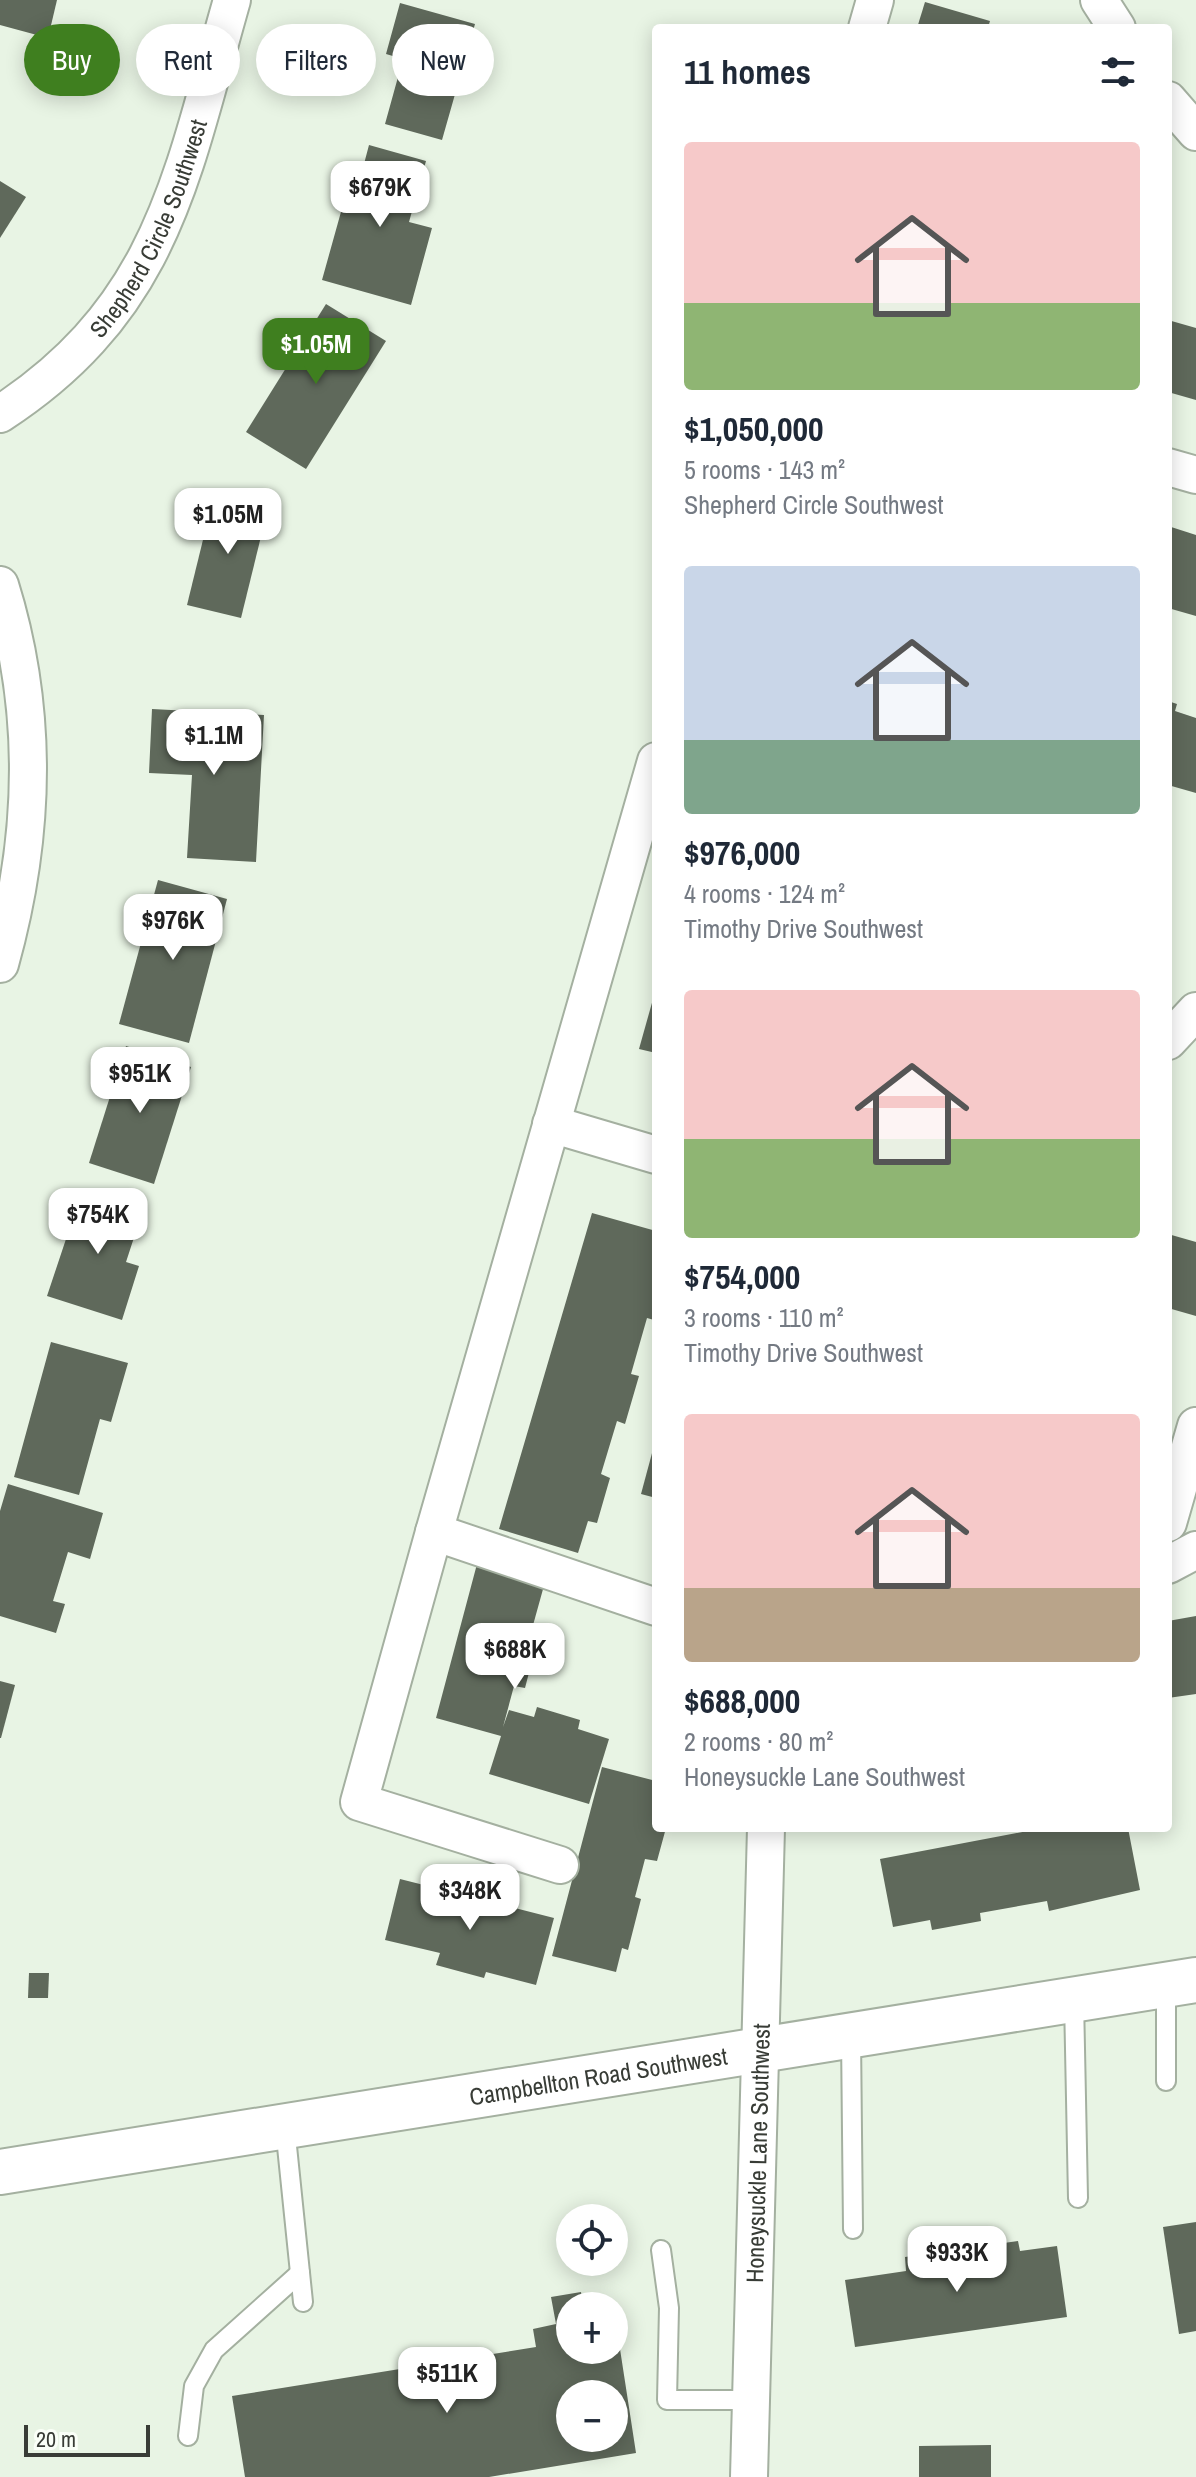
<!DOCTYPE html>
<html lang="en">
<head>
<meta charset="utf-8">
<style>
  :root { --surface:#fff; --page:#f2f2f3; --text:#1f2937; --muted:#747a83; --accent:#3f7f1f }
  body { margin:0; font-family:"Archivo Narrow",sans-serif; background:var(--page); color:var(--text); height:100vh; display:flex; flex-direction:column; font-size:30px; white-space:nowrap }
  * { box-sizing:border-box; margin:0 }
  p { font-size:26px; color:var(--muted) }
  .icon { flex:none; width:44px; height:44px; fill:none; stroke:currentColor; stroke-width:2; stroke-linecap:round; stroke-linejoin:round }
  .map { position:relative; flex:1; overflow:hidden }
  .drawer { position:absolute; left:652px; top:24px; width:520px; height:1808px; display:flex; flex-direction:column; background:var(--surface); border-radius:8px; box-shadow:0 4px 20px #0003 }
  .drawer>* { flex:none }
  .top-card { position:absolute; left:24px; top:24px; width:508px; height:72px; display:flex; gap:16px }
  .fabs { position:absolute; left:556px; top:2204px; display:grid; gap:16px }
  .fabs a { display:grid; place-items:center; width:72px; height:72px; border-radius:50%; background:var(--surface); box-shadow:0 4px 20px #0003; font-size:40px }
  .scale { position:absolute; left:24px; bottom:20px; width:126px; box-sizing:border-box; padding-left:8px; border:4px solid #383c36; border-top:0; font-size:22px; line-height:28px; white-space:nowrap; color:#383c36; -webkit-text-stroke:6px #fafff8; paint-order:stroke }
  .price { position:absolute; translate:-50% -68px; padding:0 18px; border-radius:16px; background:#fff; color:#222; font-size:26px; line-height:52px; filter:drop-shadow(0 2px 4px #0008) }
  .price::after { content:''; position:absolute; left:50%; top:48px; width:24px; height:18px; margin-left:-12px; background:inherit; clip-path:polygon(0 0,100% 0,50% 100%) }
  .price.on { background:var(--accent); color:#fff }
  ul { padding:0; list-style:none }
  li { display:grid; align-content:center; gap:16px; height:424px; padding:0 32px }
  li span { display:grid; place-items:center; height:248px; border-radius:8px; color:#555 }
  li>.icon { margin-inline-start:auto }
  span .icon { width:144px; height:144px; fill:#fffc; stroke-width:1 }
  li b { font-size:34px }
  h2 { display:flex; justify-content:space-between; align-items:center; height:96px; padding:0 32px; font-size:34px }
  .pill { padding:0 28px; border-radius:36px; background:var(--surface); box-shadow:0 4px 20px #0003; font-size:28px; line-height:72px }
  .pill.on { background:var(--accent); color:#fff }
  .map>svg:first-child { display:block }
  .building { fill:#5f695b; fill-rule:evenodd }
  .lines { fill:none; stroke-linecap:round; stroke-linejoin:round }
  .service-casing { stroke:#a4b0a0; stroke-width:22 }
  .minor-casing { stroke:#a4b0a0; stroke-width:40 }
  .secondary-casing { stroke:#a4b0a0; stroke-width:48 }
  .service { stroke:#fff; stroke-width:18 }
  .minor { stroke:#fff; stroke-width:36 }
  .secondary { stroke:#fff; stroke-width:44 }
  .labels { text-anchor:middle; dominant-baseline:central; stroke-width:8; stroke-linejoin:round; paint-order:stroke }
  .street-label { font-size:24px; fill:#383c36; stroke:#fafff8 }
</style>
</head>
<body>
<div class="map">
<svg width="1196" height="2477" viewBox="0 0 1196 2477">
  <rect width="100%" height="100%" fill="#e8f4e4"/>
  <g class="building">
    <path d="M0 0H57L48 38 0 25Z"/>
    <path d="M925 2 990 21 988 28H917Z"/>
    <path d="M400 3 475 24 442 140 385 124 403 59 386 54Z"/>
    <path d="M369 145 426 161 409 222 432 228 411 305 322 280 351 176 360 179Z"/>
    <path d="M0 181 26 197 0 238Z"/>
    <path d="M326 304 386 341 306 469 246 432Z"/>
    <path d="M1168 320 1196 328V400L1168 392Z"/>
    <path d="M214 495 268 508 241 618 187 605Z"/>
    <path d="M1168 526 1196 535V616L1168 608Z"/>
    <path d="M1168 701 1177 704 1175 711 1196 718V793L1168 785Z"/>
    <path d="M152 709 264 715 256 862 187 858 192 775 149 773Z"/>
    <path d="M158 880 227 899 189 1043 119 1024Z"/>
    <path d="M655 992H656V1053L639 1049Z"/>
    <path d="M126 1046 191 1067 154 1184 89 1163Z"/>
    <path d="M83 1188 144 1207 126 1262 139 1266 122 1320 47 1296Z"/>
    <path d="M592 1213 656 1231V1312L654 1320 647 1318 631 1374 639 1376 625 1424 617 1421 601 1474 610 1478 597 1523 588 1521 578 1553 499 1529Z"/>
    <path d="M1168 1234 1196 1242V1316L1168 1308Z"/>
    <path d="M51 1342 128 1363 111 1422 100 1419 79 1495 14 1477Z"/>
    <path d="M655 1442H656V1498L641 1494Z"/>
    <path d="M8 1484 103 1513 90 1559 68 1552 53 1601 65 1604 56 1633 0 1616V1511Z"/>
    <path d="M477 1564 545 1582 530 1636 538 1638 525 1688 514 1686 503 1727 509 1710 534 1717 537 1707 580 1720 578 1729 609 1739 589 1804 489 1774 501 1736 436 1718Z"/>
    <path d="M1196 1616V1694L1168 1698V1621Z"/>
    <path d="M0 1681 15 1685 1 1738H0Z"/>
    <path d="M602 1767 656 1781V1828H666L657 1861 645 1859 635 1897 641 1899 628 1950 622 1948 616 1972 552 1956Z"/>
    <path d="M1043 1828H1128L1140 1890 1049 1911 1047 1901 980 1913 981 1921 932 1930 930 1920 893 1927 880 1859Z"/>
    <path d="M400 1879 554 1918 536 1985 486 1972 484 1978 436 1965 440 1953 385 1940Z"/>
    <path d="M29 1973H49L48 1998H28Z"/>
    <path d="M1196 2222V2331L1179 2334 1163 2227Z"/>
    <path d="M1018 2241 1020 2251 1057 2246 1067 2317 855 2347 845 2280 906 2271 905 2257Z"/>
    <path d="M581 2292 583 2306H570V2350H614L616 2323 636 2453 489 2477H245L232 2396 536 2347 533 2329 556 2324 551 2297ZM570 2394H614V2438H570Z"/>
    <path d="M991 2445V2477H919V2446Z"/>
  </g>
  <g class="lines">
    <g class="service-casing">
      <g id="service">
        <path d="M1166 1984V2081"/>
        <path d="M1074 1999 1078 2198"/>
        <path d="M851 2036 853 2229"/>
        <path d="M285 2127 303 2302"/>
        <path d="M661 2250 669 2308 667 2400H751"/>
        <path d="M188 2436 194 2386 214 2350 300 2273"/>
      </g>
    </g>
    <g class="minor-casing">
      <g id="minor">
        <path d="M1099 0 1117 28"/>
        <path d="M867 28 875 0"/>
        <path d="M1168 100 1196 132"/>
        <path id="s1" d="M0 414C164 307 182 174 232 0"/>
        <path d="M1168 467 1196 475"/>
        <path d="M0 585C39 710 35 839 0 964"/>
        <path d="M1168 1041 1196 1011"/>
        <path d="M551 1124 656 1155"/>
        <path d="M1168 1523 1196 1426"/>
        <path d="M434 1532 656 761"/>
        <path d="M1168 1565 1196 1550"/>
        <path d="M560 1865 359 1802 434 1532 656 1607"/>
        <path id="s2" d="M749 2477 766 1828"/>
      </g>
    </g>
    <g class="secondary-casing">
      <g id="secondary">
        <path id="s3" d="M0 2172 1196 1980"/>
      </g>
    </g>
    <use href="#service" class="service"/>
    <use href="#minor" class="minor"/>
    <use href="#secondary" class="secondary"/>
  </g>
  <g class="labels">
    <g class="street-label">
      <text stroke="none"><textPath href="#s1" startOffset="244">Shepherd Circle Southwest</textPath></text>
      <text stroke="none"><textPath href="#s3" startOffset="606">Campbellton Road Southwest</textPath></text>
      <text stroke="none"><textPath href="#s2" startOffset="324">Honeysuckle Lane Southwest</textPath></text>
    </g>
  </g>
</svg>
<div class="fabs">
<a><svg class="icon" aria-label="locate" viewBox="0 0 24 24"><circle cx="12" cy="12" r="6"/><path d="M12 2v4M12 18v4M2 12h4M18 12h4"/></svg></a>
<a>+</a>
<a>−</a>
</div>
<div class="scale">20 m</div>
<b class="price" style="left:380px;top:229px">$679K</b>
<b class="price on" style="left:316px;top:386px">$1.05M</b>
<b class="price" style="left:228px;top:556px">$1.05M</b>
<b class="price" style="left:214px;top:777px">$1.1M</b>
<b class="price" style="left:173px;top:962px">$976K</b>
<b class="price" style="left:140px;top:1115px">$951K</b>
<b class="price" style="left:98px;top:1256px">$754K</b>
<b class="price" style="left:515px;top:1691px">$688K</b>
<b class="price" style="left:470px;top:1932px">$348K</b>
<b class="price" style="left:957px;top:2294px">$933K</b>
<b class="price" style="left:447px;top:2415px">$511K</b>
<div class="top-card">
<a class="pill on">Buy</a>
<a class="pill">Rent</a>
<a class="pill">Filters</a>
<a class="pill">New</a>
</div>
<section class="drawer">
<h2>11 homes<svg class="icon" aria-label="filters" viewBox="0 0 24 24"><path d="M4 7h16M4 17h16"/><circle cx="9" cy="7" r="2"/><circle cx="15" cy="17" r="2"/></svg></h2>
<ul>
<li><span style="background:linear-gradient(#f6c9c9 65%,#8fb573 0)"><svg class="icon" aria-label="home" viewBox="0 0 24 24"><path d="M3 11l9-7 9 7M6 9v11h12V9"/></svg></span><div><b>$1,050,000</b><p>5 rooms · 143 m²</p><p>Shepherd Circle Southwest</p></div></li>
<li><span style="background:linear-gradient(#c9d6e8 70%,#7fa58c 0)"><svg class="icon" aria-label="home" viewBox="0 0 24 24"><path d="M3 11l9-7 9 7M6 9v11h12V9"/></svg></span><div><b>$976,000</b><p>4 rooms · 124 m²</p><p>Timothy Drive Southwest</p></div></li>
<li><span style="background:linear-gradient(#f6c9c9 60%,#8fb573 0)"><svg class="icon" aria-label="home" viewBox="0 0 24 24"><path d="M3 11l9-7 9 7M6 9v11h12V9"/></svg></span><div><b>$754,000</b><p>3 rooms · 110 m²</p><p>Timothy Drive Southwest</p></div></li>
<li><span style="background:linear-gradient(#f6c9c9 70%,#b9a48a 0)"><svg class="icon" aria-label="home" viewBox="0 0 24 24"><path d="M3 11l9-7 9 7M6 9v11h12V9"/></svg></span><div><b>$688,000</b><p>2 rooms · 80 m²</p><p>Honeysuckle Lane Southwest</p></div></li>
</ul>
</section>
</div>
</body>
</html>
